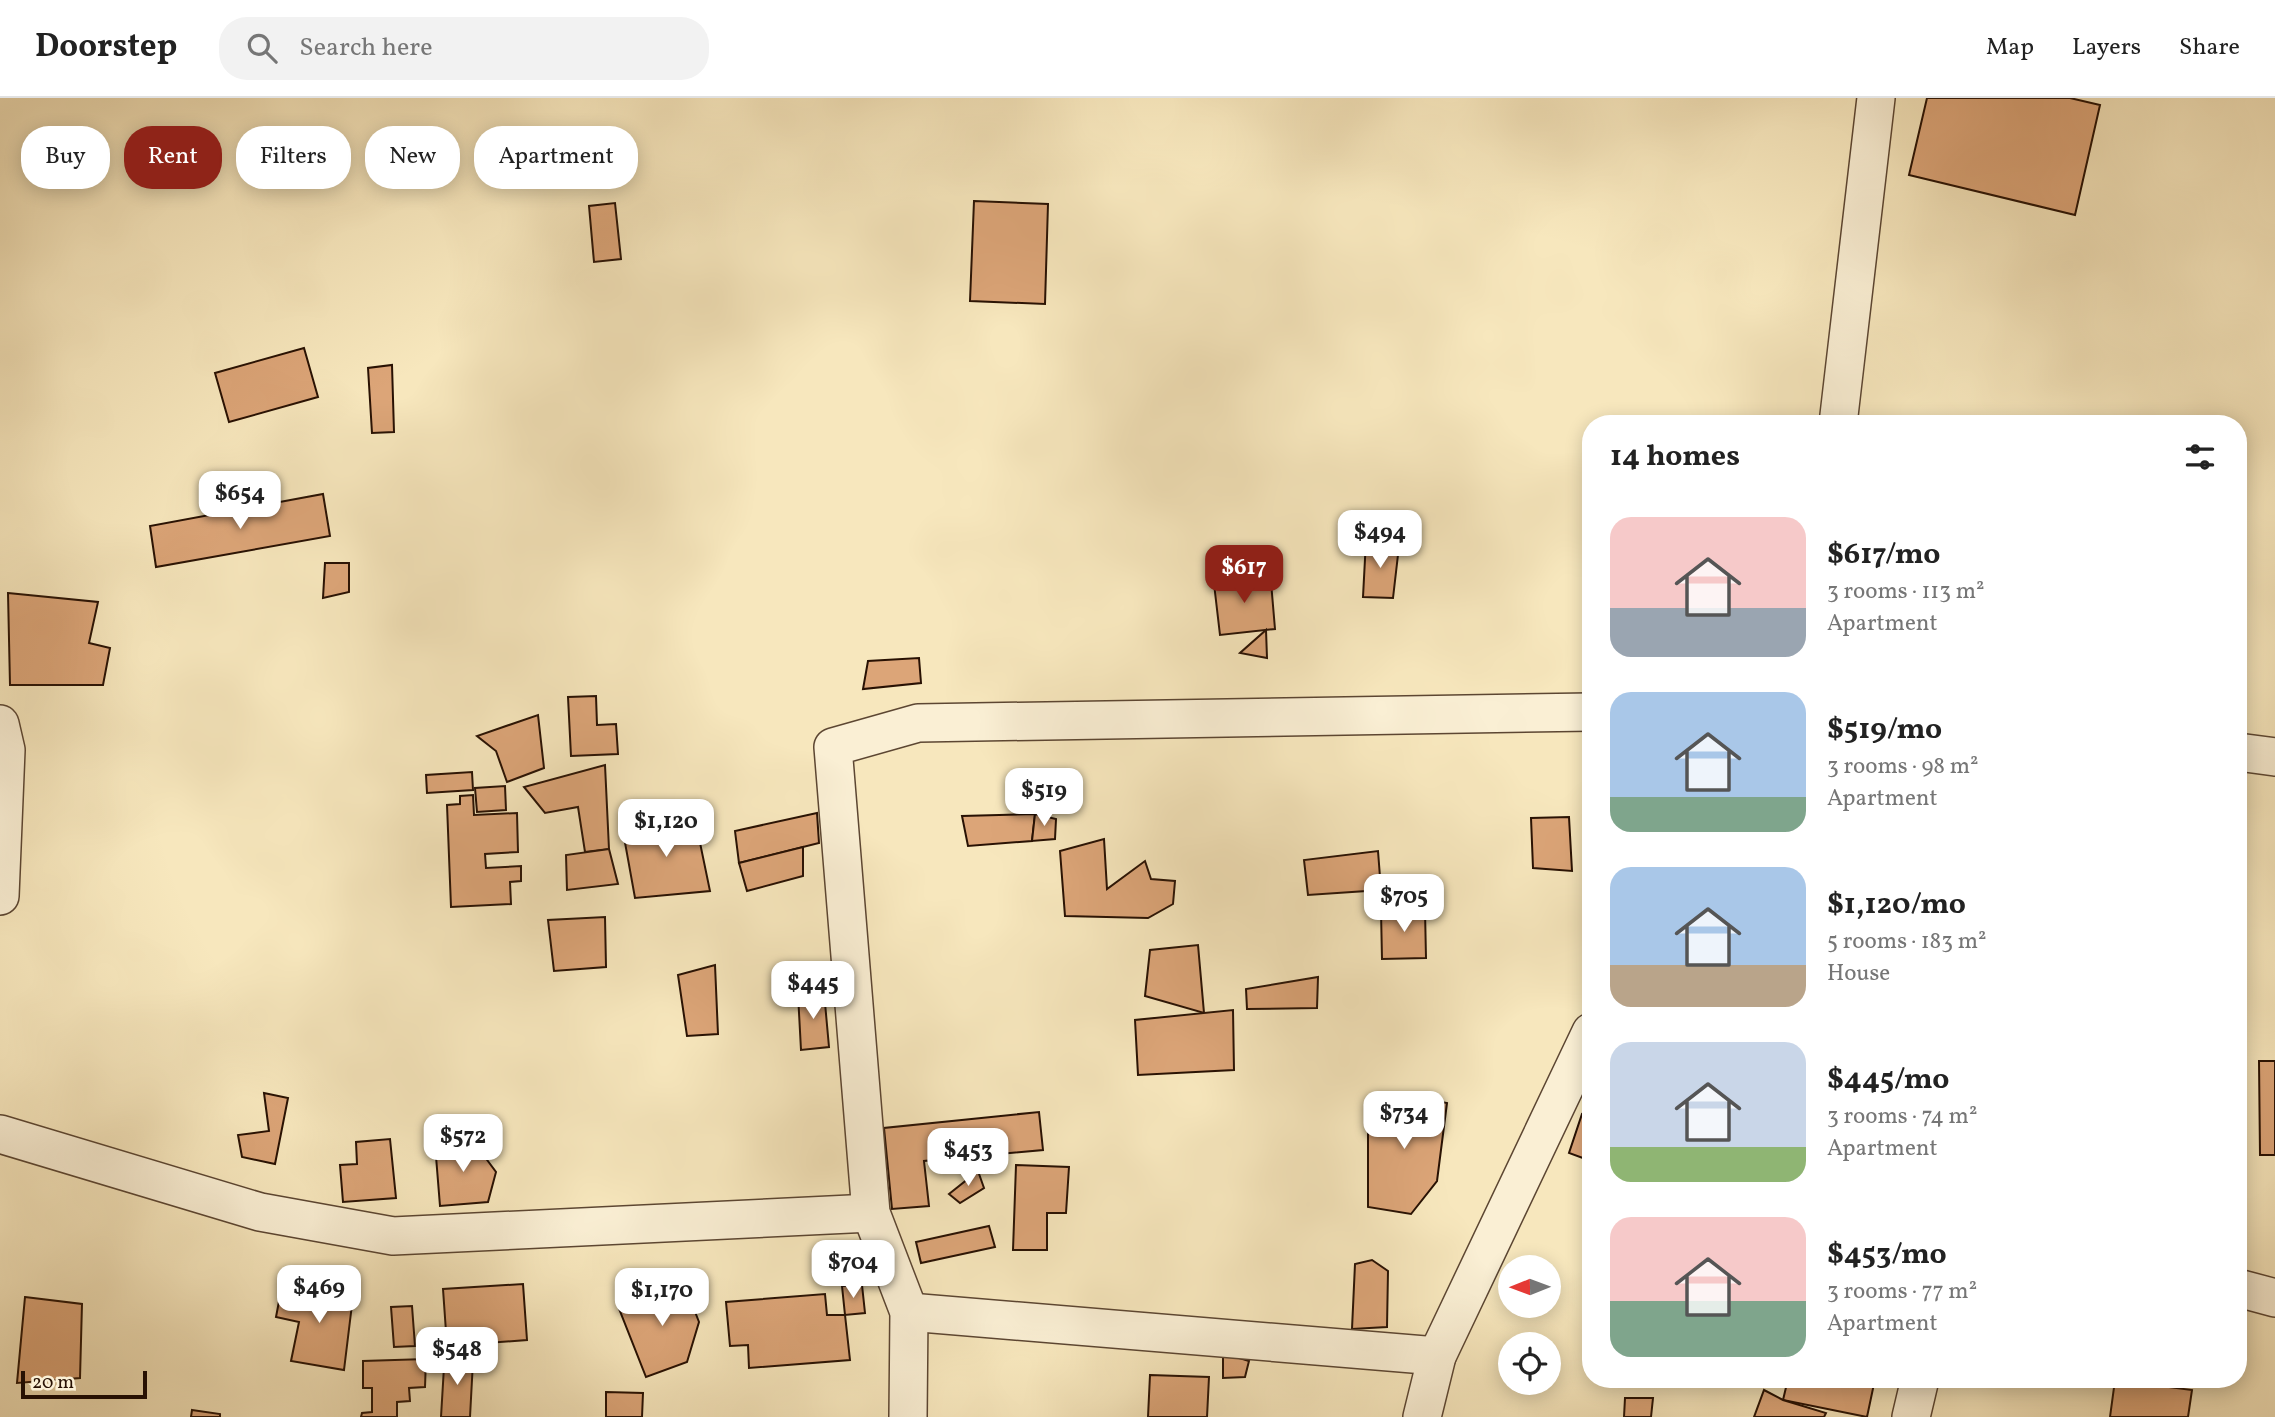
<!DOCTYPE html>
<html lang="en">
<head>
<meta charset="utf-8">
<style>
  :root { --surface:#fff; --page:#f2f2f2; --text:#222; --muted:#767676; --line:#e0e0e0; --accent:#8f2418 }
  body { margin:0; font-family:Vollkorn,serif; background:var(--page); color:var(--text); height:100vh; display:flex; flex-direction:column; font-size:26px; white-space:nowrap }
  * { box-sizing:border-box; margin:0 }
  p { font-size:23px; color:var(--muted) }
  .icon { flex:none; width:38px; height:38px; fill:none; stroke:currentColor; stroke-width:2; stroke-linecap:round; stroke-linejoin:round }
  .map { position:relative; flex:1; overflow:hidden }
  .details { position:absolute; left:1582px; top:317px; width:665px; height:973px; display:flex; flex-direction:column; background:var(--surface); border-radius:28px; box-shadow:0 4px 18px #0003 }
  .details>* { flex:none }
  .guide { position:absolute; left:21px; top:28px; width:665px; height:63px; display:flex; gap:14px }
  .needle { width:46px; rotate:269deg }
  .controls { position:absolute; left:1498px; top:1157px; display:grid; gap:14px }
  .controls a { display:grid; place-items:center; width:63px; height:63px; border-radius:50%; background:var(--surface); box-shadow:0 4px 18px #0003; font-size:35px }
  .scale { position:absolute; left:21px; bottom:18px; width:126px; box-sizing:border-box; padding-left:7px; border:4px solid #281103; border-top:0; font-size:19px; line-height:24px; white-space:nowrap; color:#281103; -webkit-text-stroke:5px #faefd4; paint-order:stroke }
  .price { position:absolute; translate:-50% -60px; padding:0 16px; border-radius:14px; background:#fff; color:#222; font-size:23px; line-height:46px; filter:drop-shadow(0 2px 4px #0008) }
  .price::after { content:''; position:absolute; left:50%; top:42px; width:21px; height:16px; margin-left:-10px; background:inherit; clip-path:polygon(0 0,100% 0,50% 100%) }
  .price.current { background:var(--accent); color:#fff }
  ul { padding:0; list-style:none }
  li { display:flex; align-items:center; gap:21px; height:175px; padding:0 28px }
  li span { display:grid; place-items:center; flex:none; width:196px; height:140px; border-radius:21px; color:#555 }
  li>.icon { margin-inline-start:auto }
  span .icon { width:84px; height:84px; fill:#fffc; stroke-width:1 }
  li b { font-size:30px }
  h2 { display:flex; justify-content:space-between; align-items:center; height:84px; padding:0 28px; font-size:30px }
  .chip { padding:0 24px; border-radius:28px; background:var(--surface); box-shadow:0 4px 18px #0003; font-size:24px; line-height:63px }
  .chip.current { background:var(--accent); color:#fff }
  header { display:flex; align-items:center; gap:42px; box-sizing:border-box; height:98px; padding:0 35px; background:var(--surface); border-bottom:2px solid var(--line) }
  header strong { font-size:33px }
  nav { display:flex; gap:38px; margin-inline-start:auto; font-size:24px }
  .search { width:490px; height:63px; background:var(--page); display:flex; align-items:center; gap:18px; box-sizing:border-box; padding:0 24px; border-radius:28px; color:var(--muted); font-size:26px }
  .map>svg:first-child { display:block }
  .building { fill:#dca578; stroke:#281103; stroke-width:2 }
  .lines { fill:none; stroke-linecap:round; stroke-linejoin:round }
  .street-casing { stroke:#5c4632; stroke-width:40 }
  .street { stroke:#faefd4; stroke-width:37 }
</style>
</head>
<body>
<header>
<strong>Doorstep</strong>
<div class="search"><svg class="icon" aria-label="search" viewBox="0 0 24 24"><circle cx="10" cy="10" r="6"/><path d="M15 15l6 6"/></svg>Search here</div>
<nav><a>Map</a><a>Layers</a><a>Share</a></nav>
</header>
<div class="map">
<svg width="2275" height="1319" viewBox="0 0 2275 1319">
  <rect width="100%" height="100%" fill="#f7e7bd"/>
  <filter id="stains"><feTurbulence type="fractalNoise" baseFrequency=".00286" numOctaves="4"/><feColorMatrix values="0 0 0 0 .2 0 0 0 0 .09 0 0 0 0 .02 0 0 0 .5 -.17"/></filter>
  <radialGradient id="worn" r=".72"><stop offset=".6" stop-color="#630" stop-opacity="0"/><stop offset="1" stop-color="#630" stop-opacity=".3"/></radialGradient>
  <g class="building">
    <path d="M1927 0H2070L2100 7 2075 117 1909 77Z"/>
    <path d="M974 103 1048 106 1045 206 970 203Z"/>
    <path d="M615 105 621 161 594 164 589 108Z"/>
    <path d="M304 250 318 299 229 324 215 275Z"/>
    <path d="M392 267 394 334 372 335 368 270Z"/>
    <path d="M323 396 330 438 156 469 150 428Z"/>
    <path d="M1366 442 1399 448 1393 500 1363 499Z"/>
    <path d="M325 465H349V494L323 500Z"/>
    <path d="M1213 477 1271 484 1275 531 1220 537Z"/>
    <path d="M8 495 98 504 89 545 110 550 103 587H10Z"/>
    <path d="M1266 532 1267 560 1240 555Z"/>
    <path d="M919 560 921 585 863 591 868 563Z"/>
    <path d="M596 598 597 627 616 626 618 656 571 658 568 599Z"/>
    <path d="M538 617 544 670 507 684 496 653 477 638Z"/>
    <path d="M605 667 609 751 585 754 578 709 545 715 524 689Z"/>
    <path d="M472 674 473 692 427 695 426 677Z"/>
    <path d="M505 688 506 712 477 714 475 690Z"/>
    <path d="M473 697 474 717 517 715 518 754 485 756 486 770 521 768V783L510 784 511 806 451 809 447 707 460 706V698Z"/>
    <path d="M817 715 819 745 739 765 735 733Z"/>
    <path d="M1035 716 1032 743 968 748 962 718Z"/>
    <path d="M1035 716 1056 721 1055 741 1032 743Z"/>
    <path d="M1569 719 1572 773 1533 770 1531 720Z"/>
    <path d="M699 722V740L710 793 635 800 622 728Z"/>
    <path d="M1104 741 1107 791 1145 763 1151 781 1175 783 1173 806 1148 820 1065 818 1060 753Z"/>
    <path d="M803 749V778L747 793 739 765Z"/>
    <path d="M609 751 618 786 567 792 566 757Z"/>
    <path d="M1378 753 1381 792 1308 797 1304 762Z"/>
    <path d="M1425 812 1426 860 1382 861 1381 813Z"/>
    <path d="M605 819 606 869 554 873 548 822Z"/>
    <path d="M1198 847 1204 915 1145 898 1150 852Z"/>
    <path d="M715 867 718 936 687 938 678 877Z"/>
    <path d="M1318 879 1317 910 1247 911 1246 891Z"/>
    <path d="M824 894 829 949 801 952 798 896Z"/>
    <path d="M1233 912 1234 972 1138 977 1135 922Z"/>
    <path d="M2259 963H2275V1057H2260Z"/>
    <path d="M1387 994 1447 1005 1437 1083 1411 1116 1368 1109V1014Z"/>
    <path d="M264 995 288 1000 275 1066 242 1059 238 1037 269 1033Z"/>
    <path d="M1039 1014 1043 1052 924 1063 929 1108 892 1111 884 1030Z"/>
    <path d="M1582 1016 1591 1018V1063L1569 1055Z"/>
    <path d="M390 1041 396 1100 343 1104 340 1067 357 1066 356 1044Z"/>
    <path d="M473 1043 496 1074 488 1104 440 1108 435 1046Z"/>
    <path d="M1016 1067 1069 1069 1066 1115H1047V1152H1013Z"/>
    <path d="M978 1073 984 1090 960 1105 949 1096Z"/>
    <path d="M989 1128 995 1149 921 1165 916 1144Z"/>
    <path d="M1372 1162 1388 1173 1387 1229 1352 1231 1355 1166Z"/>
    <path d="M683 1183 699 1224 687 1264 646 1279 618 1208Z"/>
    <path d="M523 1186 527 1242 447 1248 443 1191Z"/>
    <path d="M862 1187 865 1215 845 1217 842 1188Z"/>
    <path d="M354 1190 344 1272 291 1263 299 1224 276 1219 281 1193Z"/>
    <path d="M825 1196 827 1217H845L850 1262 749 1270 748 1247 730 1248 726 1204Z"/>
    <path d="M25 1199 82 1206 80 1280 17 1285Z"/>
    <path d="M412 1208 415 1248 394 1249 391 1209Z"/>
    <path d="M445 1252H456V1262L473 1263 470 1319H441Z"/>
    <path d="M1223 1255 1249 1263 1245 1279 1223 1280Z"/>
    <path d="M426 1261 425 1289 409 1290 410 1303 397 1304V1319H361L362 1315 372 1314V1290H363V1263Z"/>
    <path d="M1150 1277 1209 1279 1207 1319H1148Z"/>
    <path d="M1788 1281H1875L1867 1319 1783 1302Z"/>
    <path d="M2037 1281H2076L2075 1288Z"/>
    <path d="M2115 1282 2192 1292 2188 1319H2110Z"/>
    <path d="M1764 1292 1783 1302 1826 1315 1824 1319H1754Z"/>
    <path d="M606 1294 643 1295 642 1319H606Z"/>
    <path d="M1625 1300H1653L1651 1319H1624Z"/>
    <path d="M192 1312 220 1316V1319H191Z"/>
  </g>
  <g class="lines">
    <g class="street-casing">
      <g id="street">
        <path d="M1838 326 1876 0"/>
        <path d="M0 626 6 652 0 798"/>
        <path d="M2238 654 2275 659"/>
        <path d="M0 1036 260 1114 393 1138 871 1115"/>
        <path d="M2238 1190 2275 1200"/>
        <path d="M909 1214 1437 1258"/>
        <path d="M908 1319 909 1214 871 1115 833 649 918 625 1591 614"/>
        <path d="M1422 1319 1437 1258 1591 934"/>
        <path d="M1911 1319 1920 1281"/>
      </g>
    </g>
    <use href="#street" class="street"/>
  </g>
  <rect width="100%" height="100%" filter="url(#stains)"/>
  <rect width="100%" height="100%" fill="url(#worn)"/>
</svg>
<div class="controls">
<a><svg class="needle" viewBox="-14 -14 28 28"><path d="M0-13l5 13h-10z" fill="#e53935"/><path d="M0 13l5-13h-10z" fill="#767676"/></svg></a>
<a><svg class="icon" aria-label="locate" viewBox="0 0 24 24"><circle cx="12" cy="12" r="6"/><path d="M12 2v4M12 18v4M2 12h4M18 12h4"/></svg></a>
</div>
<div class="scale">20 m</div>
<b class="price" style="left:240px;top:433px">$654</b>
<b class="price" style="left:1380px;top:472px">$494</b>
<b class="price current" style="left:1244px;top:507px">$617</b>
<b class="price" style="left:1044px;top:730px">$519</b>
<b class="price" style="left:666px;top:761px">$1,120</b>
<b class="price" style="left:1404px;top:836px">$705</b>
<b class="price" style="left:813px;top:923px">$445</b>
<b class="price" style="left:1404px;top:1053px">$734</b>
<b class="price" style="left:463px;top:1076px">$572</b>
<b class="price" style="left:968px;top:1090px">$453</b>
<b class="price" style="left:853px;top:1202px">$704</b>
<b class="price" style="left:319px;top:1227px">$469</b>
<b class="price" style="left:662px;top:1230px">$1,170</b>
<b class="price" style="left:457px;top:1289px">$548</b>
<div class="guide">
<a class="chip">Buy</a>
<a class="chip current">Rent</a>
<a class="chip">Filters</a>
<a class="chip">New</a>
<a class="chip">Apartment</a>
</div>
<section class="details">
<h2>14 homes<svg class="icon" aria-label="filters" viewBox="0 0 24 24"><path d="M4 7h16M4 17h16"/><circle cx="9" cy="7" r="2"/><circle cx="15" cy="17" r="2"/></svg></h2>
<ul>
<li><span style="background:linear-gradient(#f6c9c9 65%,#9aa5b1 0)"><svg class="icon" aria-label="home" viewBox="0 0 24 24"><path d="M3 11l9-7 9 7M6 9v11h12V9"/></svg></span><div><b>$617/mo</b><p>3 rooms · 113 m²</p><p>Apartment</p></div></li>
<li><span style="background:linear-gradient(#a9c7e8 75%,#7fa58c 0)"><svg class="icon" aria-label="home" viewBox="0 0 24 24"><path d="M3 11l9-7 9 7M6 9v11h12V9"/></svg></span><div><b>$519/mo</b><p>3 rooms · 98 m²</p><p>Apartment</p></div></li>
<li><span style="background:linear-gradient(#a9c7e8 70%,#b9a48a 0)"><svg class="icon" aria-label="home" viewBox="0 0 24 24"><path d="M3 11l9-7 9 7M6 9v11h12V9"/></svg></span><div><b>$1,120/mo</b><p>5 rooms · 183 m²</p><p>House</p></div></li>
<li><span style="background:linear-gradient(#c9d6e8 75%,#8fb573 0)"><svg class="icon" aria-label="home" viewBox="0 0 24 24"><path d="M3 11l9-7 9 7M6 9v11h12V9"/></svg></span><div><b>$445/mo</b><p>3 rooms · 74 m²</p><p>Apartment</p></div></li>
<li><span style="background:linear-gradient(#f6c9c9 60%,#7fa58c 0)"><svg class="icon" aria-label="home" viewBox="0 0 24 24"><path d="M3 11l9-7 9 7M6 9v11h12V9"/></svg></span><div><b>$453/mo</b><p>3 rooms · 77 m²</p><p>Apartment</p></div></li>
</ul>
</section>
</div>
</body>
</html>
